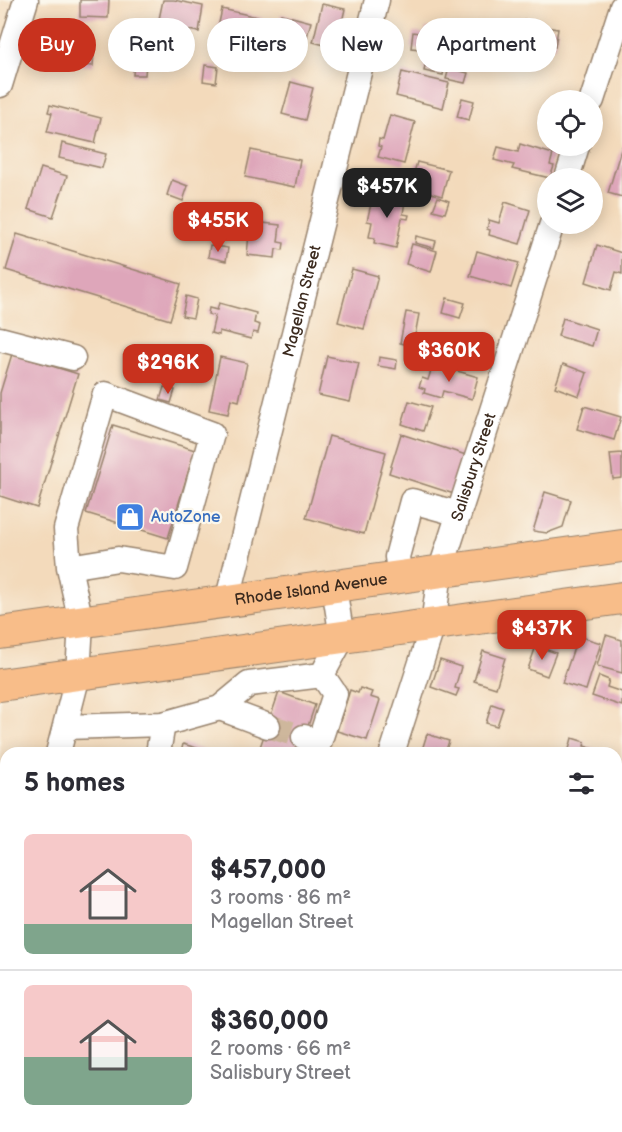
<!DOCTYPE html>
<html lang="en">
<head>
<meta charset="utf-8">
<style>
  :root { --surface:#fff; --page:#f7f7f7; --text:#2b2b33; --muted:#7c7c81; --line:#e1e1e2; --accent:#c8321e }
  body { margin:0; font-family:"Balsamiq Sans",sans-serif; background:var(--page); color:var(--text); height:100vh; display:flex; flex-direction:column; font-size:22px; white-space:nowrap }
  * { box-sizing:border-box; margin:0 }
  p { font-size:20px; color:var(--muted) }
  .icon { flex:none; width:33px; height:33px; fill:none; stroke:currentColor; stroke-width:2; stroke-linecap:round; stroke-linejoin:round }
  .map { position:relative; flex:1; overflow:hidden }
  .panel { position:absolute; left:0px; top:747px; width:622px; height:386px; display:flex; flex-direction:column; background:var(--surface); border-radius:18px 18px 0 0; box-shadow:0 3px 15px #0003 }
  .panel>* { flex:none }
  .banner { position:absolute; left:18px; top:18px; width:586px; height:54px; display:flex; gap:12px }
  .fabs { position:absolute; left:537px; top:90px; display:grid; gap:12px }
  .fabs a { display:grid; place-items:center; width:66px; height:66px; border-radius:50%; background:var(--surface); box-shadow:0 3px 15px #0003; font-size:30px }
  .price { position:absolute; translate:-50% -51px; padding:0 14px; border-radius:12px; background:var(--accent); color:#fff; font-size:20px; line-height:39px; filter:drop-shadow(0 2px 3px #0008) }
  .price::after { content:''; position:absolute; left:50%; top:36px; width:18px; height:14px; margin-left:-9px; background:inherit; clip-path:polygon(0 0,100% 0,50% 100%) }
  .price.current { background:#222; color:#fff }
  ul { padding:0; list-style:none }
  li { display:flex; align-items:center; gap:18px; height:150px; padding:0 24px }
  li+li { border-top:2px solid var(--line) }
  li span { display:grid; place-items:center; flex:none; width:168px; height:120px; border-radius:9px; color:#555 }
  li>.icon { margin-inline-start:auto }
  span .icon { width:72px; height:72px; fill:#fffc; stroke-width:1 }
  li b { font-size:26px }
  h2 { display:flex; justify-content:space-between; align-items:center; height:72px; padding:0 24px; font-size:26px }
  .pill { padding:0 21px; border-radius:27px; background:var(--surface); box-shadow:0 3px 15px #0003; font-size:21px; line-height:54px }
  .pill.current { background:var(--accent); color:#fff }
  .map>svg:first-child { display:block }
  .building { fill:#dea6ba }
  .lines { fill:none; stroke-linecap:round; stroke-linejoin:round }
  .minor-tunnel { stroke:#ceb79c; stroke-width:24; stroke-dasharray:24 12; stroke-linecap:butt }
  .minor-casing { stroke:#97826c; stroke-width:27 }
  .major-casing { stroke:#97826c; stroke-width:34 }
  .minor { stroke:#fff; stroke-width:24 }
  .major { stroke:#f8bd89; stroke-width:32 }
  .labels { text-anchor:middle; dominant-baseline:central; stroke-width:4.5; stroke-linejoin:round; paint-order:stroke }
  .street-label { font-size:16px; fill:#3b2a1e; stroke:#fbf7ec }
  .shop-label { font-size:16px; fill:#366cbe; stroke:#fbf7ec; text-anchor:start }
</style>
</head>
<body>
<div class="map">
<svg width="622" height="1132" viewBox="0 0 622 1132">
  <rect width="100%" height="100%" fill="#fbf7ec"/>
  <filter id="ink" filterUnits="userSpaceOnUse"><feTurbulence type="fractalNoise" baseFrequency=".0167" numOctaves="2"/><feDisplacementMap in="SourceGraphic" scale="12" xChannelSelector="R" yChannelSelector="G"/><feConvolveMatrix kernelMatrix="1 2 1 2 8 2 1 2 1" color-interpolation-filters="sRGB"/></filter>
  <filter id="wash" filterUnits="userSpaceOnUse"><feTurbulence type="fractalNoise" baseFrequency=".008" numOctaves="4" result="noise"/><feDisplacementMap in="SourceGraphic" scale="24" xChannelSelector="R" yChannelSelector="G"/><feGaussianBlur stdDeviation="1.35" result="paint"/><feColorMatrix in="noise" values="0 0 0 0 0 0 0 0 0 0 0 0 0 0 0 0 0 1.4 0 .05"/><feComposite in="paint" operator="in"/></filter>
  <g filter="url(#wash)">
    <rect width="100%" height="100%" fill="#f3dabb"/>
    <g id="blocks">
      <g class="building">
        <path d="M80 0H109L108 18 80 17Z"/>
        <path d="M163 0H174L203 6 199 32 158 24Z"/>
        <path d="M322 4 345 9 336 48 313 42Z"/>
        <path d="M222 9 262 18 255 46 216 37Z"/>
        <path d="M281 14 311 22 304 47 275 39Z"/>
        <path d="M525 20 538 22V26L558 29 555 47 540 44 539 49 521 46Z"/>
        <path d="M426 28 476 34 472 68 447 65 448 58 430 56 431 50 411 48 413 32 425 34Z"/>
        <path d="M66 37 95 38 93 66 65 64Z"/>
        <path d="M426 60 445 65 443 75 424 71Z"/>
        <path d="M134 62 146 63 145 75H133Z"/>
        <path d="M205 65 218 67 216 83 203 81Z"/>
        <path d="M449 68 468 73 465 83 446 79Z"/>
        <path d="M402 72 449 83 443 108 396 96Z"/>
        <path d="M291 82 313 88 305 120 282 114Z"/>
        <path d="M462 98 474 101 469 120 457 117Z"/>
        <path d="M50 105 101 118 95 143 47 132 52 113 48 112Z"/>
        <path d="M390 115 415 122 404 164 378 157 381 147 378 146 379 139 383 140Z"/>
        <path d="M62 143 106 154 102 168 59 158Z"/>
        <path d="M520 144 553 154 550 165 554 166 550 178 512 169 514 165 494 160 498 147 518 152Z"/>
        <path d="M622 146V197L608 193Z"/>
        <path d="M251 150 300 160 295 187 245 177Z"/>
        <path d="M417 162 449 170 442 196 410 187Z"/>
        <path d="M41 168 67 176 53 217 28 209Z"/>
        <path d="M172 180 188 186 183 201 167 195Z"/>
        <path d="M380 191 395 194 394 199 405 201 403 214 409 215 408 219 402 218 396 248 374 243 375 238 369 237 372 222 367 221 371 204 376 205Z"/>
        <path d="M438 197 449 201 445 213 433 210Z"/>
        <path d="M505 202 530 210 520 244 489 235 490 230 487 229 489 220 499 223Z"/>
        <path d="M254 222 280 225 278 242 284 243 283 250 276 249 275 258 247 255 249 234H246L247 228 253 229Z"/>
        <path d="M17 234 181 284 170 320 6 270Z"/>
        <path d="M416 236 436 241 434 248 415 243Z"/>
        <path d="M412 244 437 251 431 272 406 264Z"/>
        <path d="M210 245 228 248 226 261 208 257Z"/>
        <path d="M597 245 622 253V274L616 272 611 290 586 282Z"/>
        <path d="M477 251 519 263 511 288 470 276Z"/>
        <path d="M352 269 378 276 364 329 338 322Z"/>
        <path d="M186 296 197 299 193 318 182 316Z"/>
        <path d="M447 298 465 303 460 318 443 313Z"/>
        <path d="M219 303 256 313 254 323 260 325 258 333 253 332 251 339 219 331V335L211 333 215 316 208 314 209 308 217 310Z"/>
        <path d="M406 312 419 314 413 346 400 343Z"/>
        <path d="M563 318 597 329 592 346 558 336Z"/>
        <path d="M12 354 78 374 37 508 0 496V393Z"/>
        <path d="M327 356 359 363 350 402 318 395Z"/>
        <path d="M220 357 247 363 239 401 231 399 228 414 209 410Z"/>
        <path d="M379 357 397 360 396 369 378 366Z"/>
        <path d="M433 364 478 377 472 399 443 391 441 398 424 393 425 389 419 387 422 378 428 380Z"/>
        <path d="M563 364 587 373 579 396 555 387Z"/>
        <path d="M164 387 175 390 171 403 160 400Z"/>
        <path d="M409 401 431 407 423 431 402 424Z"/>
        <path d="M584 406 621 417 614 440 577 429Z"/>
        <path d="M113 425 195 450 168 538 86 513Z"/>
        <path d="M401 434 466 455 454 494 389 473Z"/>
        <path d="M329 436 386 452 364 534 306 518Z"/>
        <path d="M622 453V478L613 479 610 454Z"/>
        <path d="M545 492 571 500 563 527 547 533 533 531Z"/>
        <path d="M606 635 622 640V673L597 666Z"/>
        <path d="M578 636 601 643 586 690 562 683Z"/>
        <path d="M536 646 556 653 547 676 528 669Z"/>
        <path d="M483 651 505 658 496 688 474 681Z"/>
        <path d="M440 660 461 667 455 688 459 689 456 696 431 687Z"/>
        <path d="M599 676 609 680 607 687 622 692V706L592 696Z"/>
        <path d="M360 688 372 692 370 697 380 700 367 740 337 731 350 690 358 693Z"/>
        <path d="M279 692 315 705 299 753H258Z"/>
        <path d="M492 704 503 708 497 726 486 723Z"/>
        <path d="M427 734 449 741 445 753H431L422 750Z"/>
        <path d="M572 738 585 742 584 746 607 753H568Z"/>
        <path d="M183 744 211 752V753H181Z"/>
        <path d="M619 908 622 909V931L616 930Z"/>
        <path d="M616 1002 622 1004V1030L616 1028Z"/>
        <path d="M308 1126H333L331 1132H312L307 1129Z"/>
        <path d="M397 1126 413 1132H388L373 1127Z"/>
        <path d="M468 1126H499L497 1132H466Z"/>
      </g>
    </g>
  </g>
  <g filter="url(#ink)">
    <use href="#blocks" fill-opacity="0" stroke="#97826c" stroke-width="1.5"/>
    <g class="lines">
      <path class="minor-tunnel" d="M268 726 304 737"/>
      <g class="minor-casing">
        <g id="minor">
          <path d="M0 85 26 0"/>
          <path d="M592 100 622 7"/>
          <path d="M567 178 577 146"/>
          <path d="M0 339 73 358"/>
          <path d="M400 577 397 557 412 501 459 514"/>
          <path id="s1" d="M227 602 377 0"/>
          <path d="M220 708 268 726"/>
          <path d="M66 727 163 724 220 708 249 684 322 675 342 638 334 587"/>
          <path d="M304 737 319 743 335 694 322 675"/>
          <path d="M58 753 78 675 81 622 69 567 66 529 105 394 212 434 175 568 118 559 69 567"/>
          <path d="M158 753 163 724"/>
          <path id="s2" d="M392 753 433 625 440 572 552 224"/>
          <path d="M0 797 6 799"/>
          <path d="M616 821 622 803"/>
          <path d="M0 940 6 921"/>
          <path d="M128 1126 145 1132"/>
          <path d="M273 1132 274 1126"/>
          <path d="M522 1132 524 1126"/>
        </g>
      </g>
      <g class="major-casing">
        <g id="major">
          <path id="s3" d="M0 633 622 546"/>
          <path d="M0 685 622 598"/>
        </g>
      </g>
      <use href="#minor" class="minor"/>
      <use href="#major" class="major"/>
    </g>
  </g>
  <defs>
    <g id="shop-square" transform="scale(1.5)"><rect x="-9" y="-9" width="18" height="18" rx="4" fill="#3f7fe0" stroke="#fbf7ec"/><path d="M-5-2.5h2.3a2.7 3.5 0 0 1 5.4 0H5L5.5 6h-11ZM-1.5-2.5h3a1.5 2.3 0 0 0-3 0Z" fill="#fff"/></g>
  </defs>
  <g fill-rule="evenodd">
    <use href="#shop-square" x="130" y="517"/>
  </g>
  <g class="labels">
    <g class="street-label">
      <text stroke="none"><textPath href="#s1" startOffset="310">Magellan Street</textPath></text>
      <text stroke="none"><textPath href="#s2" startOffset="298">Salisbury Street</textPath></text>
      <text stroke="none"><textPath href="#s3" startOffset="314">Rhode Island Avenue</textPath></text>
    </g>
    <g class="shop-label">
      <text x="151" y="517">AutoZone</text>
    </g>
  </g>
</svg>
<div class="fabs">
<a><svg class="icon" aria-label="locate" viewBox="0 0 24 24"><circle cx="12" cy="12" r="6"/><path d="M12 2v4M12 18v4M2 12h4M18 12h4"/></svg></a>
<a><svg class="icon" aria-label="layers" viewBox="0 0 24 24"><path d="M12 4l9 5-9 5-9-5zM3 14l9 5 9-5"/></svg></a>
</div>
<b class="price current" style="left:387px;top:219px">$457K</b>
<b class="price" style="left:218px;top:253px">$455K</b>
<b class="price" style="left:449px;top:383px">$360K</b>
<b class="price" style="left:168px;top:395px">$296K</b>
<b class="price" style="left:542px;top:661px">$437K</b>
<div class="banner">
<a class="pill current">Buy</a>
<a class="pill">Rent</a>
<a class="pill">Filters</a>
<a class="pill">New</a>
<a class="pill">Apartment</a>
</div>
<section class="panel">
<h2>5 homes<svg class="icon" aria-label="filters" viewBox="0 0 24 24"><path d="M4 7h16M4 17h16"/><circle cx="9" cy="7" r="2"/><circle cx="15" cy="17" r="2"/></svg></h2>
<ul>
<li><span style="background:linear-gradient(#f6c9c9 75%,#7fa58c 0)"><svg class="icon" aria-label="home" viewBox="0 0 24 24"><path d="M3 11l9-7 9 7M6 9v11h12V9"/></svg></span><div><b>$457,000</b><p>3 rooms · 86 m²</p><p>Magellan Street</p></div></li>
<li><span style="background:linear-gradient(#f6c9c9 60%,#7fa58c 0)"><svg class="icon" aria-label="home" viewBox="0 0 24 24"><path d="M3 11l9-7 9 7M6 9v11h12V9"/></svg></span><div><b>$360,000</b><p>2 rooms · 66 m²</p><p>Salisbury Street</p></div></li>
</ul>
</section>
</div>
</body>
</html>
